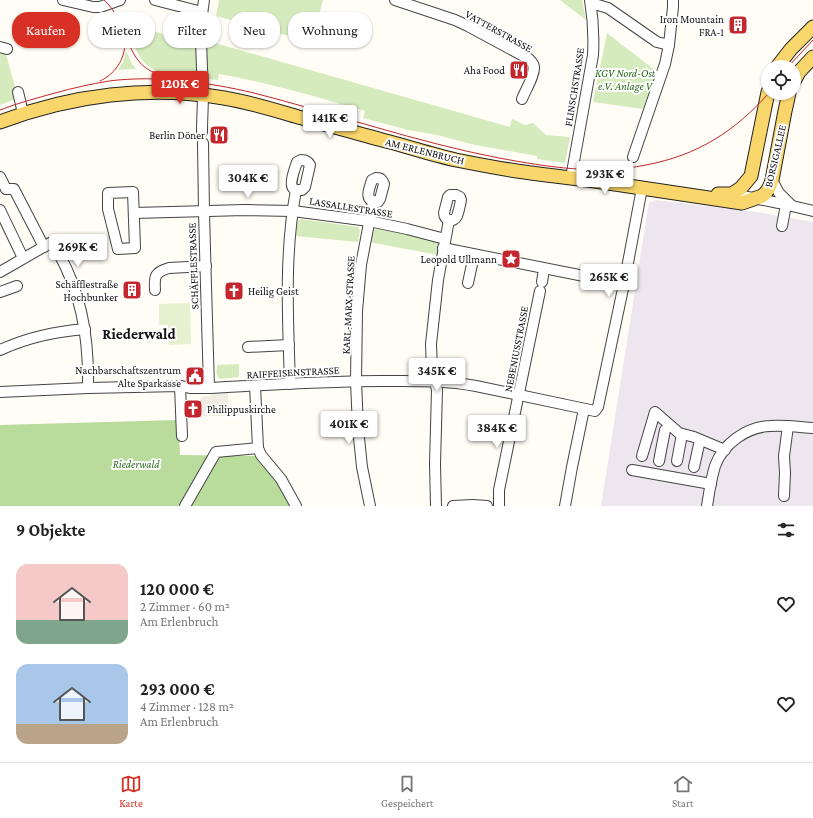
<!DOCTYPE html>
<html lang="de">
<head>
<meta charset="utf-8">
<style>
  :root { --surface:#fff; --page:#f2f2f2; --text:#222; --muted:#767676; --line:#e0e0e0; --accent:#d93025 }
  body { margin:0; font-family:"Crimson Pro",serif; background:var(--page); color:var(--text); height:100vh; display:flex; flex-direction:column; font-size:15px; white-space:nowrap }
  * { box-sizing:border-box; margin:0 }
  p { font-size:13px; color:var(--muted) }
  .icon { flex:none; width:22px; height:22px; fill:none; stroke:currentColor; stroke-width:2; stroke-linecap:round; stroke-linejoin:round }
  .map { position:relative; height:506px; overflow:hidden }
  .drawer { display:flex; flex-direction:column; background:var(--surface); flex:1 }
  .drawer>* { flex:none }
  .hud { position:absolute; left:12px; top:12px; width:400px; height:36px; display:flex; gap:8px }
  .tools { position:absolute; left:761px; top:60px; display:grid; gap:8px }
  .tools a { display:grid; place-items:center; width:40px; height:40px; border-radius:50%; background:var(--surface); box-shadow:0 1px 3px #0004; font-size:20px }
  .price { position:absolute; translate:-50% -34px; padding:0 9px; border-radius:4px; background:#fff; color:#222; font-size:13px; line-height:26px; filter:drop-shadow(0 1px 2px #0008) }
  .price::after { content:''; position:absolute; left:50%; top:24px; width:12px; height:9px; margin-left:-6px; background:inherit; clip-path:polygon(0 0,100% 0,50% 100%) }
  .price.selected { background:var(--accent); color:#fff }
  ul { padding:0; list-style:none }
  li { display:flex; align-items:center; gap:12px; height:100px; padding:0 16px }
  li span { display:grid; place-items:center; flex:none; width:112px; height:80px; border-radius:12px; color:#555 }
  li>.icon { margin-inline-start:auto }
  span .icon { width:48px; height:48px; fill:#fffc; stroke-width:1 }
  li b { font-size:17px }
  h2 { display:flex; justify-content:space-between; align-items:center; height:48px; padding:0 16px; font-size:17px }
  .pill { padding:0 14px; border-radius:16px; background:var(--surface); box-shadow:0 1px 3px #0004; font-size:14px; line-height:36px }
  .pill.selected { background:var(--accent); color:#fff }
  .menu { display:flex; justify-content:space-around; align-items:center; height:56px; border-top:1px solid var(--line); background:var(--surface); font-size:11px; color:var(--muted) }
  .menu a { display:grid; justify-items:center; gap:2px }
  .menu .selected { color:var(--accent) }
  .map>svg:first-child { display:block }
  .industrial { fill:#eee6ef }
  .green { fill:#d5ebbd }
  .forest { fill:#b9dc9c }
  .pitch { fill:#e6f2cf }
  .plaza { fill:#f1ede2 }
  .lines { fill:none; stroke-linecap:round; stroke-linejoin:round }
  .minor-casing { stroke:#444; stroke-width:12 }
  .major-casing { stroke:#222; stroke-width:15 }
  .minor { stroke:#fff; stroke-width:10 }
  .major { stroke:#f9d66b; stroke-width:13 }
  .tram { stroke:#c4262e; stroke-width:1 }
  .labels { text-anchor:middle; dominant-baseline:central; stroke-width:4; stroke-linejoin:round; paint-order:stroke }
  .poi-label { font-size:11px; fill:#111; stroke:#fff; text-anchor:end }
  .street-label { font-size:11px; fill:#111; stroke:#fff }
  .park-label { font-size:11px; font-style:italic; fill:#2f6b1f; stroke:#fff }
  .district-label { font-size:15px; font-weight:bold; fill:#111; stroke:#fff }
</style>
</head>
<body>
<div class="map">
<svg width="813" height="506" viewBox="0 0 813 506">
  <rect width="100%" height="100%" fill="#fffdf5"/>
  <path class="industrial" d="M655 200 757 212 813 222V506H601L649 202H653Z"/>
  <g class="green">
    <path d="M219 0H323L311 42 216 16Z"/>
    <path d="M560 0H582L586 20Z"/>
    <path d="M124 24 192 41 215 43 510 127 512 119 525 125 533 123 546 135 570 137 565 163 537 159V156L475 145 437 135 408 130 363 118 365 111C317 97 269 83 219 74L218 80 189 77V75L173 74 172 72 159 73 147 65 142 60 136 50Z"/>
    <path d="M607 33 656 71 643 109 593 102Z"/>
    <path d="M126 51 132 64 136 69 118 70 123 62Z"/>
    <path d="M0 53 6 54 18 98 0 105Z"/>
    <path d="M301 219 358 227 360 230 358 242 295 236 297 222Z"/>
    <path d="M374 228 438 241 440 244 438 255 369 242 370 231Z"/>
    <path d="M239 364V377L220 379C215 376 217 370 217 365Z"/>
  </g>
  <path class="forest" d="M178 420 180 455 263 456 291 506H0V425Z"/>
  <path class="pitch" d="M190 303 191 344 169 345 168 325H159V304Z"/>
  <path class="plaza" d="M211 393H228L229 416H201V401H200L201 397 211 396Z"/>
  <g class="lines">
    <g class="minor-casing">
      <g id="minor">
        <path d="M63 0 93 7H100L120 0"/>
        <path d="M155 0 202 12"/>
        <path d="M395 0 455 20 468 26 529 59C531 61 534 64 534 67 535 75 525 91 522 99"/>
        <path d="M591 5H598L608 8 654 40 657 42 669 45"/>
        <path d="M0 47 7 49"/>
        <path d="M18 92 23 113"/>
        <path d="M202 132C202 119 203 106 203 92 202 62 199 30 204 0"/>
        <path d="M203 143 204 212 206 286 209 388"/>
        <path d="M633 157 665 64 669 45 673 7V0"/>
        <path d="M301 160C305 160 308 161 310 165L305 187 302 190C299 190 295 191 293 188 289 184 295 168 297 162Z"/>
        <path d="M0 177 6 189"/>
        <path d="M376 178C381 178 382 179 384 184L380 199 378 202C363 201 369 190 372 180Z"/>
        <path d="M571 178 593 55C594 37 593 18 590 0"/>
        <path d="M772 180 779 193 791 205"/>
        <path d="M6 189H14L44 247"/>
        <path d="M133 192 135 248 118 249 108 209V193Z"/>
        <path d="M732 194 779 203 813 211"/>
        <path d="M450 195H456L460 197 461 200C460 205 459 211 457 216 454 223 444 221 444 213 445 208 447 202 448 197Z"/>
        <path d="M0 210 23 258"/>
        <path d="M134 213 245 210 293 211 369 221 407 229 445 239"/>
        <path d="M782 226 785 210"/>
        <path d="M443 248 624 284"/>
        <path d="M0 272 52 242C81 288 89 335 88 388"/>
        <path d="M542 282 544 269"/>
        <path d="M468 283 474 255"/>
        <path d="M155 290C154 276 155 272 169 268L206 266"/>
        <path d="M0 292 17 286"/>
        <path d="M248 347 289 345"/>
        <path d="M0 350C29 337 54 332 85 329"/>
        <path d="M290 384C288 319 284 255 296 190"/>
        <path d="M180 386 182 436"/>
        <path d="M255 386 258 448 261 455 281 479 296 506"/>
        <path d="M0 392 88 388 180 386 191 388H209C266 385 324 381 382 381 414 381 444 380 476 386L595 411 598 407 624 284 642 188"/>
        <path d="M642 456 655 412 679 433 694 437 725 450"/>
        <path d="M659 461 665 430"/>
        <path d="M677 461 682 434"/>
        <path d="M694 467 700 440"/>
        <path d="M632 470 711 484"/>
        <path d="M784 496 785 473 784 456 788 426"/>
        <path d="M185 506 216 452 258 448"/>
        <path d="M370 506 362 467 358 428 356 381 357 311 361 265 373 202"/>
        <path d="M436 506 435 464 437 390 432 370 431 344 438 280 449 220"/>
        <path d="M453 506 473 505 487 506"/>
        <path d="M499 506V490L540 291"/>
        <path d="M565 506 572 467 584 409"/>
        <path d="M707 506C709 493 711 479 715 466 723 444 746 427 770 426 784 425 799 427 813 428"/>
      </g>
    </g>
    <g class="major-casing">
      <g id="major">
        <path d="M777 67 791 49 813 27"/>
        <path d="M794 81 799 72 813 57"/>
        <path d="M0 122C71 95 149 85 224 98 249 102 274 110 298 117 329 125 359 134 390 142 412 148 434 155 456 160 481 165 506 170 531 173 552 176 574 178 595 181 644 188 693 196 742 203L762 196C768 192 770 187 772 180L785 111 789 93"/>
        <path d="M718 194H732L741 188 751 176 768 92"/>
      </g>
    </g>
    <use href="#minor" class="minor"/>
    <use href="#major" class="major"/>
    <g class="tram">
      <path d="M104 0C130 22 124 70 164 75"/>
      <path d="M788 67 813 40"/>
      <path d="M100 81C117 73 126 57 125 39"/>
      <path d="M0 110C18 103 37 98 55 93 73 88 91 84 109 81 157 75 207 82 254 93 336 114 416 142 499 158 548 167 597 175 646 165 698 155 734 132 769 93"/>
    </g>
  </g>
  <defs>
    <g id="building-square" transform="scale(1)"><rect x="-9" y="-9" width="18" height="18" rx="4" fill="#c4262e" stroke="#fff"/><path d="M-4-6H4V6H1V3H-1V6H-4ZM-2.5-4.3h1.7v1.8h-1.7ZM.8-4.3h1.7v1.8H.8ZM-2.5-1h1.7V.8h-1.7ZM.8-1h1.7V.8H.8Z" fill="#fff"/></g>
    <g id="restaurant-square" transform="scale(1)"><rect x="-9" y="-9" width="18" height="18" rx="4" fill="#c4262e" stroke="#fff"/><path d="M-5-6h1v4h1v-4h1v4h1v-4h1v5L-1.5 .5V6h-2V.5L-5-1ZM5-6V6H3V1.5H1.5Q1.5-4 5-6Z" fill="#fff"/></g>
    <g id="sight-square" transform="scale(1)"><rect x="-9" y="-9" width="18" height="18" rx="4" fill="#c4262e" stroke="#fff"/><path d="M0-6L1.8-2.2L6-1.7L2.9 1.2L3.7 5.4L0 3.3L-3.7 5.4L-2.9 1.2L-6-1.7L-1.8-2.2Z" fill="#fff"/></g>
    <g id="church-square" transform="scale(1)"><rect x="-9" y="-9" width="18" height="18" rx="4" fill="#c4262e" stroke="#fff"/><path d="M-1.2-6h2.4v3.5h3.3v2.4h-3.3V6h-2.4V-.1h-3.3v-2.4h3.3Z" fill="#fff"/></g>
    <g id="civic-square" transform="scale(1)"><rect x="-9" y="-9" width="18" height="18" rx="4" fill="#c4262e" stroke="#fff"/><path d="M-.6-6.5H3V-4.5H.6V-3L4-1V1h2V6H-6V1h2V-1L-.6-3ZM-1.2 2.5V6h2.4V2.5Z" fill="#fff"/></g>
  </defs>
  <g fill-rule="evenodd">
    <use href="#building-square" x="738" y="25"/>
    <use href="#restaurant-square" x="519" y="70"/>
    <use href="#restaurant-square" x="219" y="135"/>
    <use href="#sight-square" x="511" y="259"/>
    <use href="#building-square" x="132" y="290"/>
    <use href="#church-square" x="234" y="291"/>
    <use href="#civic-square" x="195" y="376"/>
    <use href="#church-square" x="193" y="409"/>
  </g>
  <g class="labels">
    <g class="poi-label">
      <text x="724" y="19">Iron Mountain<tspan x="724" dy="13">FRA-1</tspan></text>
      <text x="505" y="70">Aha Food</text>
      <text x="205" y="135">Berlin Döner</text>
      <text x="497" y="259">Leopold Ullmann</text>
      <text x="118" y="284">Schäfflestraße<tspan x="118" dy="13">Hochbunker</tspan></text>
      <text x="248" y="291" text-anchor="start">Heilig Geist</text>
      <text x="181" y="370">Nachbarschaftszentrum<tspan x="181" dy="13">Alte Sparkasse</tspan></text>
      <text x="207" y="409" text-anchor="start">Philippuskirche</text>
    </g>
    <g class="street-label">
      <text transform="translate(499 31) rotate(29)">VATTERSTRASSE</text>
      <text transform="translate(574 87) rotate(-81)">FLINSCHSTRASSE</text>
      <text transform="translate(425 151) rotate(14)">AM ERLENBRUCH</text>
      <text transform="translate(775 156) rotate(-77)">BORSIGALLEE</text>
      <text transform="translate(351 207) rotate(9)">LASSALLESTRASSE</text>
      <text transform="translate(193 266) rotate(-92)">SCHÄFFLESTRASSE</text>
      <text transform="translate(348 305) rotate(-87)">KARL-MARX-STRASSE</text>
      <text transform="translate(516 349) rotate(-79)">NEBENIUSSTRASSE</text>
      <text transform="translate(293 372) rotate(-3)">RAIFFEISENSTRASSE</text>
    </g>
    <g class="park-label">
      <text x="625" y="73">KGV Nord-Ost<tspan x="625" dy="13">e.V. Anlage V</tspan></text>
      <text x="136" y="464">Riederwald</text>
    </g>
    <g class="district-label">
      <text x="139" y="334">Riederwald</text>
    </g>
  </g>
</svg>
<div class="tools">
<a><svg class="icon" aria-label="locate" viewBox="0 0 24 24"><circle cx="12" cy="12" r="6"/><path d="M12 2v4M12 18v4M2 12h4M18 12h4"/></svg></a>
</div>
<b class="price selected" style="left:180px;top:105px">120K €</b>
<b class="price" style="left:330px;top:139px">141K €</b>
<b class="price" style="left:605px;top:195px">293K €</b>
<b class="price" style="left:248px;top:199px">304K €</b>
<b class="price" style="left:78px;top:268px">269K €</b>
<b class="price" style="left:609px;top:298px">265K €</b>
<b class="price" style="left:437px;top:392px">345K €</b>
<b class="price" style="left:349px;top:445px">401K €</b>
<b class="price" style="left:497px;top:449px">384K €</b>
<div class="hud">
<a class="pill selected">Kaufen</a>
<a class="pill">Mieten</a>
<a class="pill">Filter</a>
<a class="pill">Neu</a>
<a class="pill">Wohnung</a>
</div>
</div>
<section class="drawer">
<h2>9 Objekte<svg class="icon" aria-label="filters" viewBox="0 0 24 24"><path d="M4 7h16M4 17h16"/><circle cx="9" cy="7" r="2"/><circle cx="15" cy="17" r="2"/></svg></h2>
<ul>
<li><span style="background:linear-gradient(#f6c9c9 70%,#7fa58c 0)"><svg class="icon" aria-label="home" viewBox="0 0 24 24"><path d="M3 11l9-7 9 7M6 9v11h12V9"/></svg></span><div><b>120 000 €</b><p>2 Zimmer · 60 m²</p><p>Am Erlenbruch</p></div><svg class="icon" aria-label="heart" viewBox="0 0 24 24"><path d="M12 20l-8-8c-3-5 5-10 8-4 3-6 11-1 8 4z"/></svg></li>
<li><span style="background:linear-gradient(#a9c7e8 75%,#b9a48a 0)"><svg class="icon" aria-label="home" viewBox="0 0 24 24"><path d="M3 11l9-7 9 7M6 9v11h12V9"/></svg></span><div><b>293 000 €</b><p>4 Zimmer · 128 m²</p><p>Am Erlenbruch</p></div><svg class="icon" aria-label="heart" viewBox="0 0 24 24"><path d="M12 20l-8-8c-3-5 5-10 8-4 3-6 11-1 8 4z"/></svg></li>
</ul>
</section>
<nav class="menu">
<a class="selected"><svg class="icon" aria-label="map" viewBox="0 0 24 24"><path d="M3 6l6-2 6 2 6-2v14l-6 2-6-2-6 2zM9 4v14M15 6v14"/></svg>Karte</a>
<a><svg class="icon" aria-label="saved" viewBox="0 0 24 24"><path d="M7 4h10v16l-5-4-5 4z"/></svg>Gespeichert</a>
<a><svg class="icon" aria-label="home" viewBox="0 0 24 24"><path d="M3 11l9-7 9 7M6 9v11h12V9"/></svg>Start</a>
</nav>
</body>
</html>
